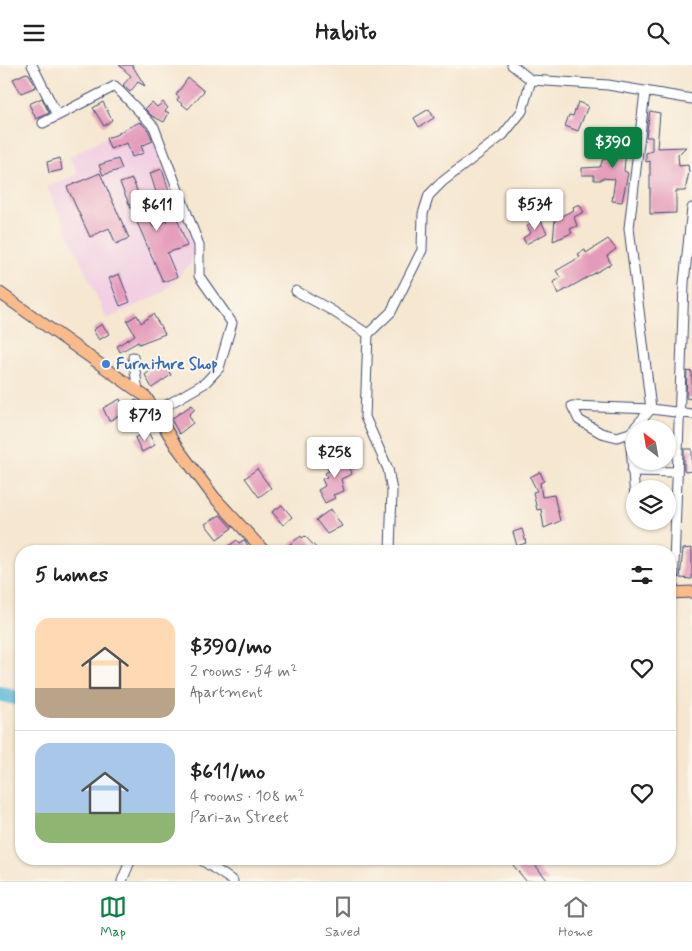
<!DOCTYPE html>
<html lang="en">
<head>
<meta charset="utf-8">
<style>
  :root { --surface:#fff; --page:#f2f2f2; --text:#222; --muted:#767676; --line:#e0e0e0; --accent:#0b8043 }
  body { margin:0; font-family:Mynerve,sans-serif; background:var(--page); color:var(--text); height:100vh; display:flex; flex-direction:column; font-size:19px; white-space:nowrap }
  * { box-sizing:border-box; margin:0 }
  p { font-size:16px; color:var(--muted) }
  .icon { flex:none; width:28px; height:28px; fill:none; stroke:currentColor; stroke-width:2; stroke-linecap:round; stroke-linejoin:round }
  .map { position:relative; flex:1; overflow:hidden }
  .panel { position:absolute; left:15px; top:480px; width:661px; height:320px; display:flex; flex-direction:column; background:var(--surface); border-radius:20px; box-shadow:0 1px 4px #0004 }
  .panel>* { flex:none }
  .needle { width:32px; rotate:329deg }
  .tools { position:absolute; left:626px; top:355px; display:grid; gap:10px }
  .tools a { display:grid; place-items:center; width:50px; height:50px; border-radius:50%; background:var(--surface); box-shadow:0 1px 4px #0004; font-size:25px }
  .price { position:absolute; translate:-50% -42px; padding:0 11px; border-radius:5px; background:#fff; color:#222; font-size:16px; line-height:32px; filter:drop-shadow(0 1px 2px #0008) }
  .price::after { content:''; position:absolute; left:50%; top:30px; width:15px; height:11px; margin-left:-8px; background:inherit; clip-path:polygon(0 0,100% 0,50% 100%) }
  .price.on { background:var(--accent); color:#fff }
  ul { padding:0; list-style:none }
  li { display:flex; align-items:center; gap:15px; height:125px; padding:0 20px }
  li+li { border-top:1px solid var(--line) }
  li span { display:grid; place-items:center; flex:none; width:140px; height:100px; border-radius:15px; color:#555 }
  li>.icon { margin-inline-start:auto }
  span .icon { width:60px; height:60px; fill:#fffc; stroke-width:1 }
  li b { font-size:21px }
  h2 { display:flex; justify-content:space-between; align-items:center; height:60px; padding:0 20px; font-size:21px }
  header { display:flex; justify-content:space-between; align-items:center; height:65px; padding:0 20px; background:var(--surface); font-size:22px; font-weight:800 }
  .menu { display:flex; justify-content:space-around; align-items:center; height:70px; border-top:1px solid var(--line); background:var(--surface); font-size:14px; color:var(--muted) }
  .menu a { display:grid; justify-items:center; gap:2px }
  .menu .on { color:var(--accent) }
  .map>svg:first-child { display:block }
  .built { fill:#f2cfe2 }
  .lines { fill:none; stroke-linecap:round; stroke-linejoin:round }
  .river { stroke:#5ab7d8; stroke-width:15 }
  .building { fill:#e49ab9 }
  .minor-casing { stroke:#3c4b6f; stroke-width:11 }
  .major-casing { stroke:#3c4b6f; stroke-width:13 }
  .minor { stroke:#fff; stroke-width:9 }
  .major { stroke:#fabb8b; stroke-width:11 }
  .shop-dot { fill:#3f7fe0; stroke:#fbf7ec; stroke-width:2 }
  .labels { text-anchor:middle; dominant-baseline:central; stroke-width:4; stroke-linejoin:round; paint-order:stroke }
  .shop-label { font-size:16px; font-weight:bold; fill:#366cbe; stroke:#fbf7ec; text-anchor:start }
</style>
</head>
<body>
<header><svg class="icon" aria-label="menu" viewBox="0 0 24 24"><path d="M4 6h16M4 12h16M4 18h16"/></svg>Habito<svg class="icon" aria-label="search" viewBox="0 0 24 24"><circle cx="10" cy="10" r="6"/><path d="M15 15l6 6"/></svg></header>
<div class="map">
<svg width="692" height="816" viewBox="0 0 692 816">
  <rect width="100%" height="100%" fill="#fbf7ec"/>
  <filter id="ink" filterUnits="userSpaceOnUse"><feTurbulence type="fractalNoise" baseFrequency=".02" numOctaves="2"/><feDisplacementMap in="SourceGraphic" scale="10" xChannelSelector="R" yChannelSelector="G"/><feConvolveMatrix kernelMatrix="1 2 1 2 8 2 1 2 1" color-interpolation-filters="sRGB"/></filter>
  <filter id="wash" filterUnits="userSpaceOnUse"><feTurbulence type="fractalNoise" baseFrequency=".0096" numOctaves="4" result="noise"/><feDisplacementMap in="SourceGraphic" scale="20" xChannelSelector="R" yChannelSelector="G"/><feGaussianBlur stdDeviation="1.12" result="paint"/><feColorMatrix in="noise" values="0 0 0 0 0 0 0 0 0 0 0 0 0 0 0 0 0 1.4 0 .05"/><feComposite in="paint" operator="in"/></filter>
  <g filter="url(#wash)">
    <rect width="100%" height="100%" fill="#f5e7d0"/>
    <path class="built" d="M145 51 194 180 191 198 164 227 107 254 47 122 78 109 69 92Z"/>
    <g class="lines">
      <path class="river" d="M0 629 21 634"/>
    </g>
    <g id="blocks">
      <g class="building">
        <path d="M119 0H132L145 21 138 17 130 27 123 20 131 11Z"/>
        <path d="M26 8 29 9 36 22 21 28 13 14Z"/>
        <path d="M188 13 204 26 188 44 177 35 179 32 176 30Z"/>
        <path d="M42 33 49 48 36 54 29 39Z"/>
        <path d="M103 37 112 55 104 61 93 43Z"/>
        <path d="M152 37 157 42 163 37 168 43 165 46 169 48 164 57 152 51 145 44Z"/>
        <path d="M578 37 588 41 578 66 565 61 569 50 573 51Z"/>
        <path d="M429 44 434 53 419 62 414 53Z"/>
        <path d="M650 46 660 48 657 83 686 82 678 90 679 101 688 100 689 107 685 126H676V148L650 149V96L646 97V88L652 86V72H646Z"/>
        <path d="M140 57 148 65 153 76 141 81 144 88 132 92 127 78 110 84 106 73 119 69V67Z"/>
        <path d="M615 69 627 72 624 106 628 108 622 137 612 136 615 114 601 113V115H594V110H582V103L600 102 603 94 612 95Z"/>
        <path d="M60 93 62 105 49 108 47 97Z"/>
        <path d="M118 94 122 104 103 110 99 100Z"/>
        <path d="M162 104 169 126 157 130 150 108Z"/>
        <path d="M100 108 129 173 116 179 109 163 90 172 67 122Z"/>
        <path d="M132 114 153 162 167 156 162 142 174 138 178 149 176 150 187 181 167 188 177 212 163 217 120 118Z"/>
        <path d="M579 139 584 147 574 152 577 161 570 164 572 168 553 176 555 154 574 145 573 142Z"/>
        <path d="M540 154 547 168 526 179 523 173 531 168 527 161Z"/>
        <path d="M608 174 616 184 607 191 611 199 558 229 553 217 561 213 556 206 580 192 578 189 585 185 586 188Z"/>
        <path d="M119 209 130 237 120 241 109 213Z"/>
        <path d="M153 249 165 269 139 279 138 277 120 287 117 281 135 270 127 256 137 250 141 258Z"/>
        <path d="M102 259 109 269 99 275 93 265Z"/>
        <path d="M161 294 171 310 152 323 145 310 154 303 152 299Z"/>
        <path d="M687 306 692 307V334L686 333Z"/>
        <path d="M120 334 126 347 109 356 103 343Z"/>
        <path d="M135 335 140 337 147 348 142 354 131 343Z"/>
        <path d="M192 340 195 344 189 350 193 358 179 369 171 354Z"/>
        <path d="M148 367 155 380 142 387 135 373Z"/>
        <path d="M684 384H692V406L685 407 684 405Z"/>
        <path d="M346 391 352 409 341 414 344 426 333 430 335 433 325 438 318 425 325 421 322 414 327 412 325 408 329 406 325 399Z"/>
        <path d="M257 404 271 423 259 432 245 413Z"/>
        <path d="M540 407 544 416 540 418 542 432 554 430 560 456 544 463 541 444 537 445 533 427 537 426 530 412Z"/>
        <path d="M282 440 292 452 283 460 272 447Z"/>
        <path d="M331 444 342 461 327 469 316 455Z"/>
        <path d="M220 450 232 463 217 474 205 459Z"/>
        <path d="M522 464 526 478 517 481 513 467Z"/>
        <path d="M301 471 302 473 305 471 319 486H295L290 479Z"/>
        <path d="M237 475 239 478 244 475 252 486H230L227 482Z"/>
        <path d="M692 483V514L680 513 683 484Z"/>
        <path d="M511 794H530L548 816H526L513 800 515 798Z"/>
      </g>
    </g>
  </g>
  <g filter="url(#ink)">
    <use href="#blocks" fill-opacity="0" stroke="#3c4b6f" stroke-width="1"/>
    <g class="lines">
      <g class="minor-casing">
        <g id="minor">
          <path d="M32 0 57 50"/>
          <path d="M512 0 531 15 608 20 692 34"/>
          <path d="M645 27 629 163 651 344 692 349"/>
          <path d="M43 58 115 21 154 62 199 180V211L232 258 219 303 205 318 155 347"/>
          <path d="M296 226 331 245 368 269"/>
          <path d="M133 292 138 326"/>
          <path d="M572 341 651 344 630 368 617 372 601 368 579 355Z"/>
          <path d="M630 368 635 433"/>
          <path d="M632 406 676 407"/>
          <path d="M390 486 392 426 388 404 365 352 368 269 391 247 422 185 423 149 429 130 442 117 503 70 522 46 531 15"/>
          <path d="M673 528 684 218 692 143"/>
          <path d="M200 794 233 816"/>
          <path d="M122 816 131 794"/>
        </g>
      </g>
      <g class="major-casing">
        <g id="major">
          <path d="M0 228 146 332 176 381 214 432 264 486"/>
          <path d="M670 528 692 527"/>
        </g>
      </g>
      <use href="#minor" class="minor"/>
      <use href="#major" class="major"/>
    </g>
  </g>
  <circle class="shop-dot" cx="106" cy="299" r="5"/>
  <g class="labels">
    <g class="shop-label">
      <text x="116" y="299">Furniture Shop</text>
    </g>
  </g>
</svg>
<div class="tools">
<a><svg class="needle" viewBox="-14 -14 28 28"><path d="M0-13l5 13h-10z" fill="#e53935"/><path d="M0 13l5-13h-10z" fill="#767676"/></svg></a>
<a><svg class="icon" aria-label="layers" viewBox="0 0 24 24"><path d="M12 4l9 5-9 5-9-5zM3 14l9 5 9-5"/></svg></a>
</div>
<b class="price on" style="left:613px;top:104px">$390</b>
<b class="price" style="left:535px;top:166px">$534</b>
<b class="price" style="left:157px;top:167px">$611</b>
<b class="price" style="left:145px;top:377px">$713</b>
<b class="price" style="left:335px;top:414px">$258</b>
<section class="panel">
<h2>5 homes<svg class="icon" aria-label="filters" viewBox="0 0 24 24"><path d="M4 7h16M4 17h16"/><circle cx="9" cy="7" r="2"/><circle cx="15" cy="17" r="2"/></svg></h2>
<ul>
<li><span style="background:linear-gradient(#ffd9b3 70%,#b9a48a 0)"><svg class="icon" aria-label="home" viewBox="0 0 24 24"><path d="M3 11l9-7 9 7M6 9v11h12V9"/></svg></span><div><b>$390/mo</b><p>2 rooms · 54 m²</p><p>Apartment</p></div><svg class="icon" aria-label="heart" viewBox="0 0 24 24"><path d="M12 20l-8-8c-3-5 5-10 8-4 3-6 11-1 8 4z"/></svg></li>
<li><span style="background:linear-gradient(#a9c7e8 70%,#8fb573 0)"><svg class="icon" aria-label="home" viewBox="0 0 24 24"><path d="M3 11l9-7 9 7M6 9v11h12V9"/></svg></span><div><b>$611/mo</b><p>4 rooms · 108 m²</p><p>Pari-an Street</p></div><svg class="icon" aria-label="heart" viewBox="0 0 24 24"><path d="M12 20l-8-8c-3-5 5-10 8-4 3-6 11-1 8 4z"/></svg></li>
</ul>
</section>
</div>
<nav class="menu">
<a class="on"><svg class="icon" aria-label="map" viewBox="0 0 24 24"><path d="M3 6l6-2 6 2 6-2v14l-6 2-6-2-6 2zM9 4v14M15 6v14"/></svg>Map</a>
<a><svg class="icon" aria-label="saved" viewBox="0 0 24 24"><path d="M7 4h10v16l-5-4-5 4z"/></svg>Saved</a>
<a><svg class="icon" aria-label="home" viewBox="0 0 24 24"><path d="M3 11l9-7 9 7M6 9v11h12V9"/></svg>Home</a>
</nav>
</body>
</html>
